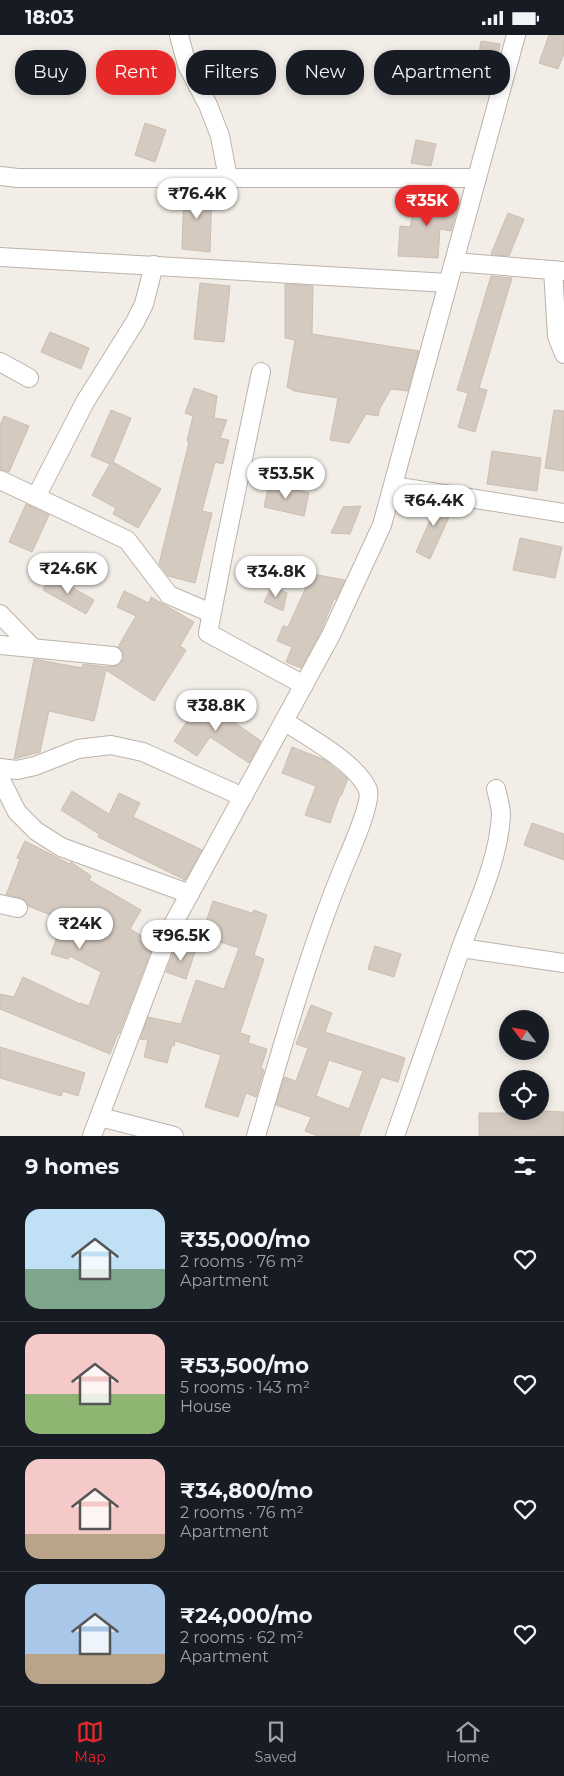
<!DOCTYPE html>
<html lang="en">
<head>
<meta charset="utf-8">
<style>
  :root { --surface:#171b24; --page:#20242c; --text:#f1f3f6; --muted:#9ea1a6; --line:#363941; --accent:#e72829 }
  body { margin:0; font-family:Montserrat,sans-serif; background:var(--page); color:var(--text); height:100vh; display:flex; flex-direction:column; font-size:19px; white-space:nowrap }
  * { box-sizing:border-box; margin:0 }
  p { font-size:16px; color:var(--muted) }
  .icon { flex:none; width:28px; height:28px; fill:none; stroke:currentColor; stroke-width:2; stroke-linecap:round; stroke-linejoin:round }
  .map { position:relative; height:1101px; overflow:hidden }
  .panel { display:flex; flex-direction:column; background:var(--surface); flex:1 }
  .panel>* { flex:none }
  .hud { position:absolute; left:15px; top:15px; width:535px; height:45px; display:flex; gap:10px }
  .needle { width:32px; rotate:302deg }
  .tools { position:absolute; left:499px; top:975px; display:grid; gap:10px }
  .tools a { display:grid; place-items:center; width:50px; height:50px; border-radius:50%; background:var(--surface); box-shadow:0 2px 8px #0003; font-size:25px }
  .price { position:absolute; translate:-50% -42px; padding:0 11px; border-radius:18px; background:#fff; color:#222; font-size:16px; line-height:32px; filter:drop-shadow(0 1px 2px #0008) }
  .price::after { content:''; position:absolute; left:50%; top:30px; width:15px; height:11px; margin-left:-8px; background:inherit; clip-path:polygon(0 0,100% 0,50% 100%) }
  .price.on { background:var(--accent); color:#fff }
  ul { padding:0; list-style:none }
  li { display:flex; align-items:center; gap:15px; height:125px; padding:0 25px }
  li+li { border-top:1px solid var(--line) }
  li span { display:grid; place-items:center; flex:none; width:140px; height:100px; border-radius:15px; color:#555 }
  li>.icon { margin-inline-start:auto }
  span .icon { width:60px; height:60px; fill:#fffc; stroke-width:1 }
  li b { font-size:21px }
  h2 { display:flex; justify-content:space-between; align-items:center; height:60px; padding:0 25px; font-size:21px }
  .pill { padding:0 18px; border-radius:20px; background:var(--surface); box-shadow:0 2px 8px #0003; font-size:18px; line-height:45px }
  .pill.on { background:var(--accent); color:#fff }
  .status { display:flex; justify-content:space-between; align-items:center; height:35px; padding:0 25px; background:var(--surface); direction:ltr }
  .status svg { height:14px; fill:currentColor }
  .tabs { display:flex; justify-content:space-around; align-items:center; height:70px; border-top:1px solid var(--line); background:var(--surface); font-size:14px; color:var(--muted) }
  .tabs a { display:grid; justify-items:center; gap:2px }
  .tabs .on { color:var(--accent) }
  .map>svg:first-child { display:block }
  .building { fill:#d5cac0; stroke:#ccbeb1; fill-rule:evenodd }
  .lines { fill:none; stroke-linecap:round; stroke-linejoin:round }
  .minor-casing { stroke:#bcb3aa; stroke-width:20 }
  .minor { stroke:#fff; stroke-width:18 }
</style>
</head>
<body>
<div class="status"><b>18:03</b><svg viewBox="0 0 49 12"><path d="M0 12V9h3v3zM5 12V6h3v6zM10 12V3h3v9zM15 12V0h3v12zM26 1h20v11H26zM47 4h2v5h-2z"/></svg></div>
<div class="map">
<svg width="564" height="1101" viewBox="0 0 564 1101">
  <rect width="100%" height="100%" fill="#f2ede7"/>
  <g class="building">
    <path d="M549 0H564V19L558 34 539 28Z"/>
    <path d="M481 6 500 9 496 33 477 29Z"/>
    <path d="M145 88 166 95 155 127 135 120Z"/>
    <path d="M416 105 436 109 431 131 411 128Z"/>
    <path d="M184 154 212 155 210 217 182 214Z"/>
    <path d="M417 158 459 167 451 196 440 194 438 223 398 221 400 191 410 192Z"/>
    <path d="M508 178 524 184 509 221 493 220 491 219Z"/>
    <path d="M491 241 512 243 479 353 487 355 475 397 458 392 468 358 457 355Z"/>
    <path d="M200 248 230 251 224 307 194 304Z"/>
    <path d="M285 249 313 251 312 299 419 316 408 356 391 354 380 373 378 381 366 379 349 408 330 405 338 363 294 356 287 352 295 305 285 303Z"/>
    <path d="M50 297 89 313 81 334 41 317Z"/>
    <path d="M194 353 217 361 214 383 227 385 220 403 229 405 223 429 215 427 202 476 212 478 195 548 168 541 159 529 189 407 187 406 193 381 185 378Z"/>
    <path d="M111 375 131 383 113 427 161 454 138 493 113 479 116 473 92 460 110 429 91 421Z"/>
    <path d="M554 375 564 376V436L545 433Z"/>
    <path d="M4 381 29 391 9 437 0 434V390Z"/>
    <path d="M492 416 541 423 537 456 487 449Z"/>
    <path d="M269 449 309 458 304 481 264 472Z"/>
    <path d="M425 467 454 471 430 524 416 517 431 483 420 478Z"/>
    <path d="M26 469 49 480 32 517 9 507Z"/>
    <path d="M361 471 350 499 331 498 343 472Z"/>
    <path d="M520 503 562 512 555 543 513 535Z"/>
    <path d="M312 539 345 545 336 564H334L321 596 301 633 286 627 292 612 277 606 283 591 288 592Z"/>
    <path d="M51 540 94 565 86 579 43 555Z"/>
    <path d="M272 551 287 558 283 576 264 567Z"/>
    <path d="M124 556 149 568 151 562 194 587 180 611 186 615 154 666 106 635 94 686 49 676 40 717 14 724 34 624 82 633 83 629 107 632 118 630 122 627 124 622 122 616 118 612 136 581 117 572Z"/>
    <path d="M203 662 226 678 224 680 261 706 249 728 210 702 197 721 174 706Z"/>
    <path d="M292 712 325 725 348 744 341 761 340 760 330 788 305 780 316 751 282 738Z"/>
    <path d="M72 756 109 779 119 758 140 768 133 782 202 815 185 845 98 802 99 799 61 775Z"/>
    <path d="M532 788 564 799V825L524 810Z"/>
    <path d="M25 806 70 829 71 827 91 841 89 845 141 875 130 894 154 908 119 999H118L110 1019 0 974V959L14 962 23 942 80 969V968L89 971 101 937 70 921 68 924 51 919 63 885 28 871 26 866 21 863 6 860 20 824 17 823Z"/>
    <path d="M213 866 252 878 254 875 267 880 254 920 264 924 240 998 250 1001 248 1008 267 1014 261 1033 264 1035 256 1062 246 1058 238 1082 205 1072 221 1020 175 1006 174 1011 172 1010 167 1028 144 1022 148 1005 140 1004 148 982 181 989 196 945 224 954 239 913 201 901Z"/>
    <path d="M176 911 195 917 186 944 166 937Z"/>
    <path d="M375 911 401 919 394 942 368 934Z"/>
    <path d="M311 970 332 978 325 997 405 1023 398 1047 381 1042 359 1101H318L305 1096 311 1082 276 1070 284 1042 296 1046 308 1013 296 1009ZM329 1025 363 1036 349 1074 316 1061Z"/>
    <path d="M0 1012 85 1038 78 1061 63 1056 61 1061 0 1043Z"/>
    <path d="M543 1076 564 1077V1101H479V1078H543Z"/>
  </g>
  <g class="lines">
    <g class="minor-casing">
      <g id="minor">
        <path d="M179 0 187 30 208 70 220 101 228 143"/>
        <path d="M0 141 18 143H477"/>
        <path d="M0 222 448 248"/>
        <path d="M454 227 564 236"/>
        <path d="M553 235 557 301 564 319"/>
        <path d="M0 327 29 343"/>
        <path d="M261 337 225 510 208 598 304 650"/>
        <path d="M0 445 127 505 169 560 211 578"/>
        <path d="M393 451 564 478"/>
        <path d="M36 462 85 367 135 287 144 269 154 230"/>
        <path d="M0 579 33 613"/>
        <path d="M0 610 113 621"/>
        <path d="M0 733 17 735 35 731 78 714 111 710 143 717 243 762"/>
        <path d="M0 743 17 777 36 796 61 812 190 859"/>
        <path d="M0 869 18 873"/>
        <path d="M461 913C476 872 499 824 501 780 501 772 498 762 496 754"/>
        <path d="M100 1082 174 1101"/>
        <path d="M92 1101 171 893 331 600 382 490 516 0"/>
        <path d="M256 1101C283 1010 308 918 344 831 350 817 372 767 368 755 357 728 308 702 284 686"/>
        <path d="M395 1101 461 913 564 928"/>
      </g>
    </g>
    <use href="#minor" class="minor"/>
  </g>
</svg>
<div class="tools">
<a><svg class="needle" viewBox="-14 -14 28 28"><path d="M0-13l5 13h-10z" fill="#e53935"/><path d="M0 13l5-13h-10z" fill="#9ea1a6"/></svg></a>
<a><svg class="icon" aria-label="locate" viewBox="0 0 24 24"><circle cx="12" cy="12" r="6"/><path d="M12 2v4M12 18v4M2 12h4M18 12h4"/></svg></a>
</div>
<b class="price" style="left:197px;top:185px">₹76.4K</b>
<b class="price on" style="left:427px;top:192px">₹35K</b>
<b class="price" style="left:286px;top:465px">₹53.5K</b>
<b class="price" style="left:434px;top:492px">₹64.4K</b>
<b class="price" style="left:68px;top:560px">₹24.6K</b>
<b class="price" style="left:276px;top:563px">₹34.8K</b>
<b class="price" style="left:216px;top:697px">₹38.8K</b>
<b class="price" style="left:80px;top:915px">₹24K</b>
<b class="price" style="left:181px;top:927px">₹96.5K</b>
<div class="hud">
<a class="pill">Buy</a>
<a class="pill on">Rent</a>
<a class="pill">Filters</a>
<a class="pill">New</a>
<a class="pill">Apartment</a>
</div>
</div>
<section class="panel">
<h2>9 homes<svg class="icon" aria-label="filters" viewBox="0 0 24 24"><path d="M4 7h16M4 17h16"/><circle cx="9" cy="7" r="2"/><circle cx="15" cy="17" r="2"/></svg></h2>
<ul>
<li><span style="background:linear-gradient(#bfe0f5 60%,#7fa58c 0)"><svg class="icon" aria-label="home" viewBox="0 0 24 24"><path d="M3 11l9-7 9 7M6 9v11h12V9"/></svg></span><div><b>₹35,000/mo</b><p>2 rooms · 76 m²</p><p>Apartment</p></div><svg class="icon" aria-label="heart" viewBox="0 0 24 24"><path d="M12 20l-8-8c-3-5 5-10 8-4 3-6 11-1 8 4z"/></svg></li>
<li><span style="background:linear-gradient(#f6c9c9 60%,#8fb573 0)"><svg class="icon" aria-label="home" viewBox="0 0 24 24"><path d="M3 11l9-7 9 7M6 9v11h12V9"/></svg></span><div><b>₹53,500/mo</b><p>5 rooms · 143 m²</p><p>House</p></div><svg class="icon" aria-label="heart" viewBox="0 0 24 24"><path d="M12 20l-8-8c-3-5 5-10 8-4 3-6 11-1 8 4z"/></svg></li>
<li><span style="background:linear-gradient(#f6c9c9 75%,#b9a48a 0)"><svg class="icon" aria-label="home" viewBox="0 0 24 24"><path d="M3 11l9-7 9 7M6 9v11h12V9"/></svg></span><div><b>₹34,800/mo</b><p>2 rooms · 76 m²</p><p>Apartment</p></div><svg class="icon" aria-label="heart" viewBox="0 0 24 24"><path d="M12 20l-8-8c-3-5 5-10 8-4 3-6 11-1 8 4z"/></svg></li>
<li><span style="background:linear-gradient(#a9c7e8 70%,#b9a48a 0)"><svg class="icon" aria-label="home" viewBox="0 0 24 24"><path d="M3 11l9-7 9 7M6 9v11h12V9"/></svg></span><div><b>₹24,000/mo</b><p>2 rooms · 62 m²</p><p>Apartment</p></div><svg class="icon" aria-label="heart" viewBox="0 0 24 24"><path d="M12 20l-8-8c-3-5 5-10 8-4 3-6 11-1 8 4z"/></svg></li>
</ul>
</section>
<nav class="tabs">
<a class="on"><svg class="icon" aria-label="map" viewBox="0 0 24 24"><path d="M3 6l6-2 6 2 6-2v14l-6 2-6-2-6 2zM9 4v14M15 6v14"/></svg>Map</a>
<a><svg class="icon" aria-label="saved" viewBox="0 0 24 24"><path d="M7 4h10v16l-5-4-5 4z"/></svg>Saved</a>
<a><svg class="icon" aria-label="home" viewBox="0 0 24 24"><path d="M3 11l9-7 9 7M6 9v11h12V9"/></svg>Home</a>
</nav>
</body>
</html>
